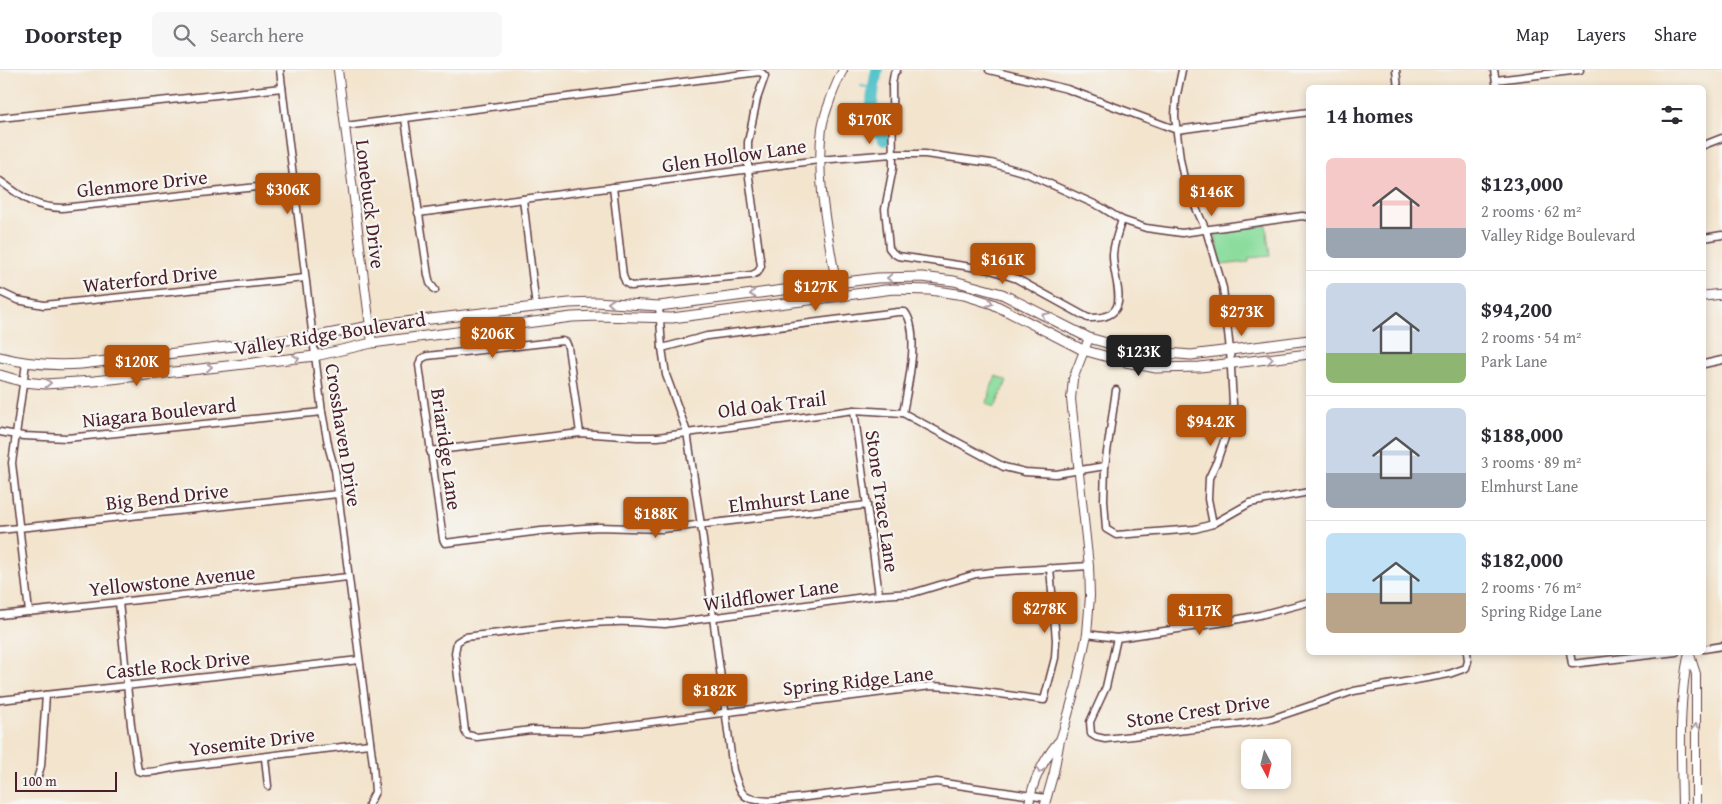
<!DOCTYPE html>
<html lang="en">
<head>
<meta charset="utf-8">
<style>
  :root { --surface:#fff; --page:#f7f7f7; --text:#2b2b33; --muted:#7c7c81; --line:#e1e1e2; --accent:#b45309 }
  body { margin:0; font-family:"Gentium Book Plus",serif; background:var(--page); color:var(--text); height:100vh; display:flex; flex-direction:column; font-size:19px; white-space:nowrap }
  * { box-sizing:border-box; margin:0 }
  p { font-size:16px; color:var(--muted) }
  .icon { flex:none; width:28px; height:28px; fill:none; stroke:currentColor; stroke-width:2; stroke-linecap:round; stroke-linejoin:round }
  .map { position:relative; flex:1; overflow:hidden }
  .sheet { position:absolute; left:1306px; top:15px; width:400px; height:570px; display:flex; flex-direction:column; background:var(--surface); border-radius:8px; box-shadow:0 2px 8px #0003 }
  .sheet>* { flex:none }
  .needle { width:32px; rotate:173deg }
  .buttons { position:absolute; left:1241px; top:669px; display:grid; gap:10px }
  .buttons a { display:grid; place-items:center; width:50px; height:50px; border-radius:8px; background:var(--surface); box-shadow:0 2px 8px #0003; font-size:25px }
  .scale { position:absolute; left:15px; bottom:12px; width:102px; box-sizing:border-box; padding-left:5px; border:2px solid #4a1f2b; border-top:0; font-size:14px; line-height:18px; white-space:nowrap; color:#4a1f2b; -webkit-text-stroke:4px #f6f6f2; paint-order:stroke }
  .price { position:absolute; translate:-50% -42px; padding:0 11px; border-radius:5px; background:var(--accent); color:#fff; font-size:16px; line-height:32px; filter:drop-shadow(0 1px 2px #0008) }
  .price::after { content:''; position:absolute; left:50%; top:30px; width:15px; height:11px; margin-left:-8px; background:inherit; clip-path:polygon(0 0,100% 0,50% 100%) }
  .price.selected { background:#222; color:#fff }
  ul { padding:0; list-style:none }
  li { display:flex; align-items:center; gap:15px; height:125px; padding:0 20px }
  li+li { border-top:1px solid var(--line) }
  li span { display:grid; place-items:center; flex:none; width:140px; height:100px; border-radius:8px; color:#555 }
  li>.icon { margin-inline-start:auto }
  span .icon { width:60px; height:60px; fill:#fffc; stroke-width:1 }
  li b { font-size:21px }
  h2 { display:flex; justify-content:space-between; align-items:center; height:60px; padding:0 20px; font-size:21px }
  header { display:flex; align-items:center; gap:30px; box-sizing:border-box; height:70px; padding:0 25px; background:var(--surface); border-bottom:1px solid var(--line) }
  header strong { font-size:24px }
  nav { display:flex; gap:28px; margin-inline-start:auto; font-size:18px }
  .search { width:350px; height:45px; background:var(--page); display:flex; align-items:center; gap:12px; box-sizing:border-box; padding:0 18px; border-radius:8px; color:var(--muted); font-size:19px }
  .map>svg:first-child { display:block }
  .green { fill:#8bdd9e; stroke:#6a7e64 }
  .lines { fill:none; stroke-linecap:round; stroke-linejoin:round }
  .stream { stroke:#54c2cb; stroke-width:2 }
  .river { stroke:#54c2cb; stroke-width:12 }
  .minor-casing { stroke:#633d43; stroke-width:9 }
  .tertiary-casing { stroke:#633d43; stroke-width:10 }
  .secondary-casing { stroke:#633d43; stroke-width:11 }
  .minor { stroke:#fff; stroke-width:6 }
  .tertiary { stroke:#fff; stroke-width:8 }
  .secondary { stroke:#fff; stroke-width:9 }
  .oneway { stroke:#ae9aa0 }
  .labels { text-anchor:middle; dominant-baseline:central; stroke-width:4.5; stroke-linejoin:round; paint-order:stroke }
  .street-label { font-size:20px; fill:#4a1f2b; stroke:#f6f6f2 }
</style>
</head>
<body>
<header>
<strong>Doorstep</strong>
<div class="search"><svg class="icon" aria-label="search" viewBox="0 0 24 24"><circle cx="10" cy="10" r="6"/><path d="M15 15l6 6"/></svg>Search here</div>
<nav><a>Map</a><a>Layers</a><a>Share</a></nav>
</header>
<div class="map">
<svg width="1722" height="734" viewBox="0 0 1722 734">
  <rect width="100%" height="100%" fill="#f6f6f2"/>
  <filter id="ink" filterUnits="userSpaceOnUse"><feTurbulence type="fractalNoise" baseFrequency=".02" numOctaves="2"/><feDisplacementMap in="SourceGraphic" scale="10" xChannelSelector="R" yChannelSelector="G"/><feConvolveMatrix kernelMatrix="1 2 1 2 8 2 1 2 1" color-interpolation-filters="sRGB"/></filter>
  <filter id="wash" filterUnits="userSpaceOnUse"><feTurbulence type="fractalNoise" baseFrequency=".0096" numOctaves="4" result="noise"/><feDisplacementMap in="SourceGraphic" scale="20" xChannelSelector="R" yChannelSelector="G"/><feGaussianBlur stdDeviation="1.12" result="paint"/><feColorMatrix in="noise" values="0 0 0 0 0 0 0 0 0 0 0 0 0 0 0 0 0 1.4 0 .05"/><feComposite in="paint" operator="in"/></filter>
  <g filter="url(#wash)">
    <rect width="100%" height="100%" fill="#f3e4cd"/>
    <g class="green">
      <path d="M1266 155 1270 186 1249 188V192L1221 195 1215 163 1218 161Z"/>
      <path d="M996 306 1007 311 995 337 986 333 990 326 989 322Z"/>
    </g>
    <g class="lines">
      <path class="stream" d="M861 16 873 18"/>
      <path class="river" d="M877 0C872 28 866 45 884 70"/>
    </g>
  </g>
  <g filter="url(#ink)">
    <g class="lines">
      <g class="minor-casing">
        <g id="minor">
          <path d="M280 0 322 342 329 379 335 400 373 694 375 722 369 734"/>
          <path d="M897 0 894 3 892 15 893 98 885 139 889 178 893 183 898 186 991 200 1017 209 1088 248C1137 250 1112 211 1113 184 1114 172 1118 161 1122 150"/>
          <path d="M989 0 1067 19 1177 60 1309 42"/>
          <path d="M1182 0 1176 29 1175 46 1180 89 1185 114 1206 160 1223 218 1230 280 1233 334 1229 356 1217 391 1209 408 1208 429 1213 454"/>
          <path d="M1396 0 1398 18"/>
          <path d="M1494 0 1497 18"/>
          <path d="M1496 10 1580 0"/>
          <path d="M0 48 282 18"/>
          <path d="M405 49 428 205 430 213 435 220"/>
          <path d="M345 56 759 2 762 3 765 6 757 29 748 72V100L761 196 758 202 752 205 631 216 626 213 623 206 613 117"/>
          <path d="M1704 75 1722 68"/>
          <path d="M0 111C23 127 32 137 62 138L295 113"/>
          <path d="M523 129 536 237"/>
          <path d="M418 143 819 90 892 84H925L991 93 1026 103 1101 137 1122 150 1146 158 1182 163 1302 146 1309 147"/>
          <path d="M1704 168 1722 165"/>
          <path d="M0 222 17 230 44 235 305 208"/>
          <path d="M659 236 662 278 666 305 687 362 701 455 733 700C742 727 742 730 771 731L937 712 1046 728"/>
          <path d="M662 278 707 266 898 242H905C921 262 907 320 903 343"/>
          <path d="M26 293 12 393 29 542"/>
          <path d="M1704 294 1722 290"/>
          <path d="M1116 320 1105 396 1104 430 1106 459 1116 465 1195 459 1213 454 1250 433 1309 422"/>
          <path d="M854 340 879 525"/>
          <path d="M0 362 23 366 67 368 322 342"/>
          <path d="M580 363 568 277 566 272 562 271 427 286 421 289 419 295 443 469 445 473 541 461 599 457 662 459 867 435"/>
          <path d="M430 381 580 363 637 367H658L854 340 903 343 1004 397 1025 402 1056 404 1105 396"/>
          <path d="M0 460 338 424"/>
          <path d="M1050 498 1056 570 1055 588 1044 630 948 617 931 616 582 661 531 660 477 667 467 665 465 661 455 583 457 572 465 567C514 562 565 553 615 552 631 551 648 554 665 554L879 525 913 523 976 504 992 502 1089 496"/>
          <path d="M119 532 131 655 138 701C147 705 169 698 179 697 243 690 306 680 370 674"/>
          <path d="M0 545 348 507"/>
          <path d="M1087 564 1117 568 1219 553 1260 545 1309 532"/>
          <path d="M1117 568 1106 617 1090 652 1091 664 1096 667 1105 669 1240 654 1271 649 1354 621 1449 604 1466 598 1468 591 1467 582"/>
          <path d="M1704 579 1722 576"/>
          <path d="M1570 582 1572 594 1676 582"/>
          <path d="M0 630 359 590"/>
          <path d="M265 688 268 716"/>
          <path d="M37 709 41 696 46 625"/>
        </g>
      </g>
      <g class="tertiary-casing">
        <g id="tertiary">
          <path d="M338 0 372 273"/>
          <path d="M838 226C830 172 815 113 822 58 824 44 836 13 843 0"/>
          <path d="M1689 582 1696 604V734"/>
          <path d="M1029 734C1032 712 1044 689 1058 672"/>
          <path d="M1045 734 1054 702 1060 670 1066 652 1076 616 1087 564 1090 526 1089 496 1071 329 1073 309 1089 268"/>
          <path d="M1682 734C1681 684 1678 632 1689 582"/>
        </g>
      </g>
      <g class="secondary-casing">
        <g id="secondary">
          <path d="M1704 226 1722 224"/>
          <path d="M0 287C27 294 53 296 81 294L312 267 370 256 569 233 596 232 659 236 877 208 922 207 954 211 1002 224 1089 268 1132 280 1191 285 1309 270"/>
          <path d="M0 305 24 312 45 314 94 311 315 286 372 273 572 247 599 246 672 248 893 219 930 220 964 225 993 234 1083 280 1126 292 1156 298 1200 297 1309 284"/>
        </g>
      </g>
      <use href="#minor" class="minor"/>
      <use href="#tertiary" class="tertiary"/>
      <use href="#secondary" class="secondary"/>
    </g>
    <defs><path id="oneway-chevron" d="M-2-3.5L2.5 0L-2 3.5" fill="none" stroke-width="1.6" stroke-linecap="round" stroke-linejoin="round" transform="scale(1.25)"/></defs>
    <g class="oneway">
      <use href="#oneway-chevron" transform="translate(890 208) rotate(179)"/>
      <use href="#oneway-chevron" transform="translate(753 224) rotate(172)"/>
      <use href="#oneway-chevron" transform="translate(611 233) rotate(-176)"/>
      <use href="#oneway-chevron" transform="translate(990 233) rotate(20)"/>
      <use href="#oneway-chevron" transform="translate(1045 246) rotate(-151)"/>
      <use href="#oneway-chevron" transform="translate(296 289) rotate(-7)"/>
      <use href="#oneway-chevron" transform="translate(1270 289) rotate(-7)"/>
      <use href="#oneway-chevron" transform="translate(209 297) rotate(-5)"/>
      <use href="#oneway-chevron" transform="translate(48 313)"/>
      <use href="#oneway-chevron" transform="translate(1696 657) rotate(-90)"/>
      <use href="#oneway-chevron" transform="translate(1040 700) rotate(110)"/>
    </g>
  </g>
  <g class="labels">
    <g class="street-label">
      <text transform="translate(734 85) rotate(-8)">Glen Hollow Lane</text>
      <text transform="translate(142 113) rotate(-6)">Glenmore Drive</text>
      <text transform="translate(371 134) rotate(83)">Lonebuck Drive</text>
      <text transform="translate(150 208) rotate(-6)">Waterford Drive</text>
      <text transform="translate(330 263) rotate(-9)">Valley Ridge Boulevard</text>
      <text transform="translate(772 334) rotate(-7)">Old Oak Trail</text>
      <text transform="translate(159 342) rotate(-6)">Niagara Boulevard</text>
      <text transform="translate(344 365) rotate(81)">Crosshaven Drive</text>
      <text transform="translate(447 379) rotate(82)">Briaridge Lane</text>
      <text transform="translate(167 426) rotate(-6)">Big Bend Drive</text>
      <text transform="translate(789 428) rotate(-7)">Elmhurst Lane</text>
      <text transform="translate(883 431) rotate(82)">Stone Trace Lane</text>
      <text transform="translate(172 510) rotate(-6)">Yellowstone Avenue</text>
      <text transform="translate(771 524) rotate(-8)">Wildflower Lane</text>
      <text transform="translate(178 594) rotate(-6)">Castle Rock Drive</text>
      <text transform="translate(858 610) rotate(-6)">Spring Ridge Lane</text>
      <text transform="translate(1198 640) rotate(-8)">Stone Crest Drive</text>
      <text transform="translate(252 671) rotate(-7)">Yosemite Drive</text>
    </g>
  </g>
</svg>
<div class="buttons">
<a><svg class="needle" viewBox="-14 -14 28 28"><path d="M0-13l5 13h-10z" fill="#e53935"/><path d="M0 13l5-13h-10z" fill="#7c7c81"/></svg></a>
</div>
<div class="scale">100 m</div>
<b class="price" style="left:870px;top:75px">$170K</b>
<b class="price" style="left:288px;top:145px">$306K</b>
<b class="price" style="left:1212px;top:147px">$146K</b>
<b class="price" style="left:1003px;top:215px">$161K</b>
<b class="price" style="left:816px;top:242px">$127K</b>
<b class="price" style="left:1242px;top:267px">$273K</b>
<b class="price" style="left:493px;top:289px">$206K</b>
<b class="price selected" style="left:1139px;top:307px">$123K</b>
<b class="price" style="left:137px;top:317px">$120K</b>
<b class="price" style="left:1211px;top:377px">$94.2K</b>
<b class="price" style="left:656px;top:469px">$188K</b>
<b class="price" style="left:1045px;top:564px">$278K</b>
<b class="price" style="left:1200px;top:566px">$117K</b>
<b class="price" style="left:715px;top:646px">$182K</b>
<section class="sheet">
<h2>14 homes<svg class="icon" aria-label="filters" viewBox="0 0 24 24"><path d="M4 7h16M4 17h16"/><circle cx="9" cy="7" r="2"/><circle cx="15" cy="17" r="2"/></svg></h2>
<ul>
<li><span style="background:linear-gradient(#f6c9c9 70%,#9aa5b1 0)"><svg class="icon" aria-label="home" viewBox="0 0 24 24"><path d="M3 11l9-7 9 7M6 9v11h12V9"/></svg></span><div><b>$123,000</b><p>2 rooms · 62 m²</p><p>Valley Ridge Boulevard</p></div></li>
<li><span style="background:linear-gradient(#c9d6e8 70%,#8fb573 0)"><svg class="icon" aria-label="home" viewBox="0 0 24 24"><path d="M3 11l9-7 9 7M6 9v11h12V9"/></svg></span><div><b>$94,200</b><p>2 rooms · 54 m²</p><p>Park Lane</p></div></li>
<li><span style="background:linear-gradient(#c9d6e8 65%,#9aa5b1 0)"><svg class="icon" aria-label="home" viewBox="0 0 24 24"><path d="M3 11l9-7 9 7M6 9v11h12V9"/></svg></span><div><b>$188,000</b><p>3 rooms · 89 m²</p><p>Elmhurst Lane</p></div></li>
<li><span style="background:linear-gradient(#bfe0f5 60%,#b9a48a 0)"><svg class="icon" aria-label="home" viewBox="0 0 24 24"><path d="M3 11l9-7 9 7M6 9v11h12V9"/></svg></span><div><b>$182,000</b><p>2 rooms · 76 m²</p><p>Spring Ridge Lane</p></div></li>
</ul>
</section>
</div>
</body>
</html>
